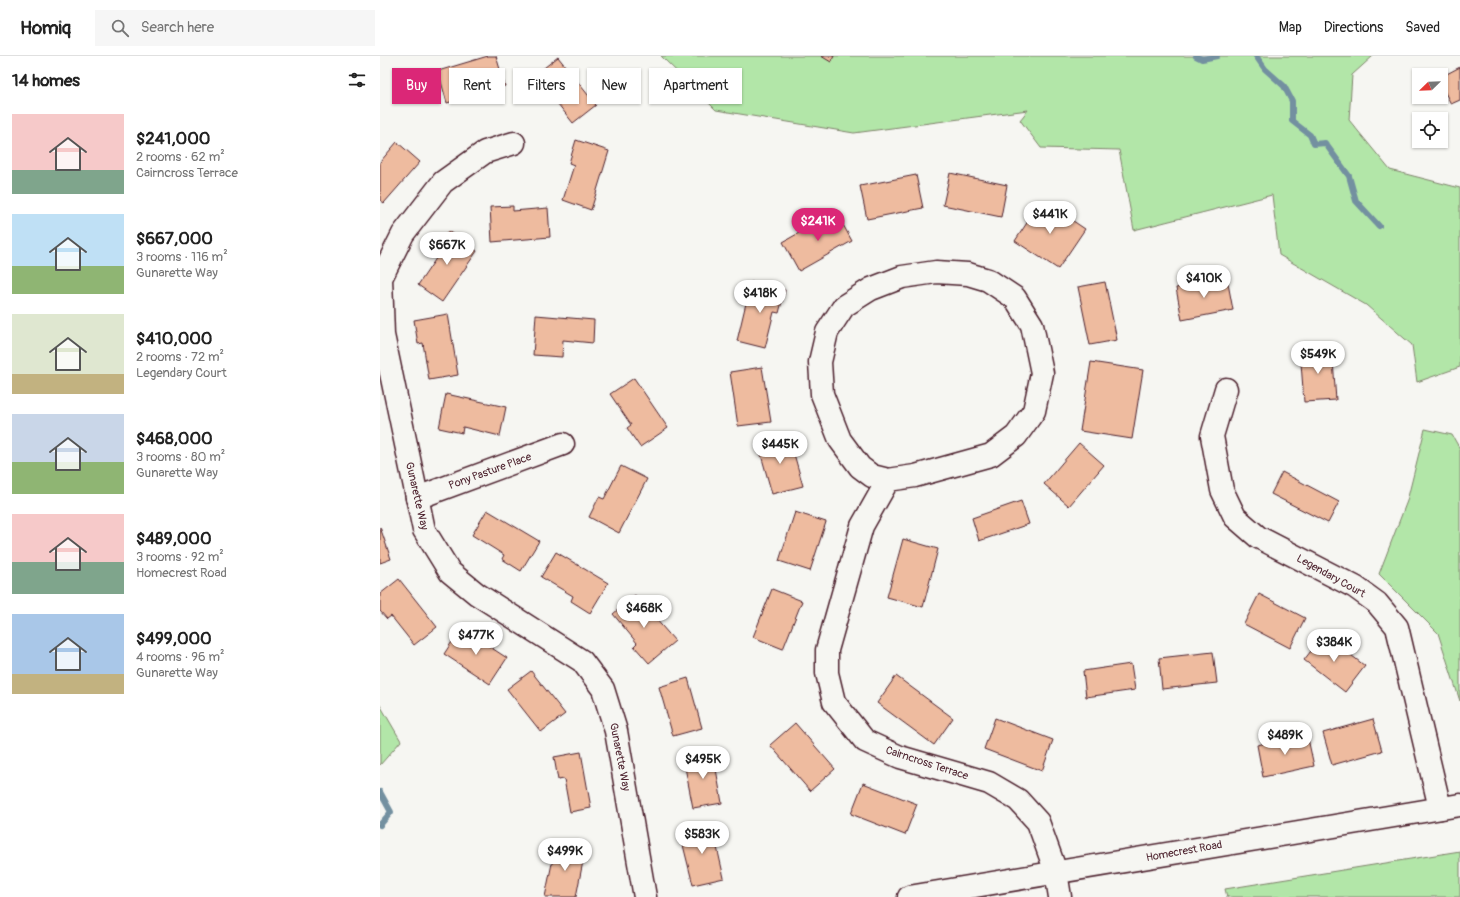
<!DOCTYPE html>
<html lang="en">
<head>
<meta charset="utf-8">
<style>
  :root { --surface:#fff; --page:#f6f6f6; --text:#222; --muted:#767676; --line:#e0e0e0; --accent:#db2777 }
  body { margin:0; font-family:Pangolin,sans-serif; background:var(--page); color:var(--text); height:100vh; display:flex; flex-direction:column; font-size:15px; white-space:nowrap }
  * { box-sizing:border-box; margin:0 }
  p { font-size:13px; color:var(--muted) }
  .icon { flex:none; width:22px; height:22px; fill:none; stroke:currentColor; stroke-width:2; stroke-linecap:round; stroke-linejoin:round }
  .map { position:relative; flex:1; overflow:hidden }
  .drawer { display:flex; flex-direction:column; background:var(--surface); width:380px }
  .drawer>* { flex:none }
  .hud { position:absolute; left:12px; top:12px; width:380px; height:36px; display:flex; gap:8px }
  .needle { width:26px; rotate:247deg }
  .tools { position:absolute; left:1032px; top:12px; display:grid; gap:8px }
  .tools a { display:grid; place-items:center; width:36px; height:36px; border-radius:0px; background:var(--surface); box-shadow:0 1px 3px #0004; font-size:20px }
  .price { position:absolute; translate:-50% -34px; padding:0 9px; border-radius:14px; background:#fff; color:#222; font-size:13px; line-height:26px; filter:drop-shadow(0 1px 2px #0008) }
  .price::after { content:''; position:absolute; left:50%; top:24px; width:12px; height:9px; margin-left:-6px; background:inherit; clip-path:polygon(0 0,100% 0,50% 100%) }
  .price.selected { background:var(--accent); color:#fff }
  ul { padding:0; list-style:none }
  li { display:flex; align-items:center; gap:12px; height:100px; padding:0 12px }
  li span { display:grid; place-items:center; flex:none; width:112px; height:80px; border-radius:0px; color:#555 }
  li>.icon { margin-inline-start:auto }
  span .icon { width:48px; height:48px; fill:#fffc; stroke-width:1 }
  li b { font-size:17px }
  h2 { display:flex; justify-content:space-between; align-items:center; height:48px; padding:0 12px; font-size:17px }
  .tag { padding:0 14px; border-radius:0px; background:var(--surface); box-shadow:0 1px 3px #0004; font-size:14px; line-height:36px }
  .tag.selected { background:var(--accent); color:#fff }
  header { display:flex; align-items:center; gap:24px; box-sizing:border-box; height:56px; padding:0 20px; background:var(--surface); border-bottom:1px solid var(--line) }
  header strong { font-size:19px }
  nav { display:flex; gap:22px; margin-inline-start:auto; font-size:14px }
  .search { width:280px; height:36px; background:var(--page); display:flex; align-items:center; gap:10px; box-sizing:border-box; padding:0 14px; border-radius:0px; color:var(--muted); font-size:15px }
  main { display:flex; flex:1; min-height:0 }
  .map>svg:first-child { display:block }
  .green { fill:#b2e6a8; stroke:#7e826a }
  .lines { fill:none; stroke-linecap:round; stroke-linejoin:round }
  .stream { stroke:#7390a0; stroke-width:6 }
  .building { fill:#eebb9f; stroke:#4a1f2b }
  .street-casing { stroke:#4a1f2b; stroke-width:25 }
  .secondary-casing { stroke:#4a1f2b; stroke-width:25 }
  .street { stroke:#f6f6f2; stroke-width:22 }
  .secondary { stroke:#f6f6f2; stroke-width:22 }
  .labels { text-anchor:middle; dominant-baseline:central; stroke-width:3.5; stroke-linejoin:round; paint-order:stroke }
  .street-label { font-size:11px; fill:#4a1f2b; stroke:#f6f6f2 }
</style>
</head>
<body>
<header>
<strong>Homiq</strong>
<div class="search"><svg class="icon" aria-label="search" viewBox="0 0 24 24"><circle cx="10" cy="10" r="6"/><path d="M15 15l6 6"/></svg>Search here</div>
<nav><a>Map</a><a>Directions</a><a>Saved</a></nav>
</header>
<main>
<section class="drawer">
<h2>14 homes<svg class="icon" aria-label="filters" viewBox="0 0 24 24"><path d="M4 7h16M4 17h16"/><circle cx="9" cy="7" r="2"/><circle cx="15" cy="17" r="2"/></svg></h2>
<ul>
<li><span style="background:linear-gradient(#f6c9c9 70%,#7fa58c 0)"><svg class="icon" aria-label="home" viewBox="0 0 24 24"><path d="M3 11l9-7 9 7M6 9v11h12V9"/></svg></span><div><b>$241,000</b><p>2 rooms · 62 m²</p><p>Cairncross Terrace</p></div></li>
<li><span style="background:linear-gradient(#bfe0f5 65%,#8fb573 0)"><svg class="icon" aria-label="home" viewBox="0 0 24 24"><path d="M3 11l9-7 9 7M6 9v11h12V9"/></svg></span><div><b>$667,000</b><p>3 rooms · 116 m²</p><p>Gunarette Way</p></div></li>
<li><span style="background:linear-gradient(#dfe7d0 75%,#c2b280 0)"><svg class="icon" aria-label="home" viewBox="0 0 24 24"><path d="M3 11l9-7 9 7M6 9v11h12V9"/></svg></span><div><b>$410,000</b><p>2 rooms · 72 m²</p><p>Legendary Court</p></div></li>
<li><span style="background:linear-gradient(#c9d6e8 60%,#8fb573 0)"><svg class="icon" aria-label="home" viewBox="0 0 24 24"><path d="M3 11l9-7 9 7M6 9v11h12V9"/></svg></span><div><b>$468,000</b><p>3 rooms · 80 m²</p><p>Gunarette Way</p></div></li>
<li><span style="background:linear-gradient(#f6c9c9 60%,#7fa58c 0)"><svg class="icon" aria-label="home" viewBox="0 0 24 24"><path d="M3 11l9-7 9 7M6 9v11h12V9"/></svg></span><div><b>$489,000</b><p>3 rooms · 92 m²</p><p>Homecrest Road</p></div></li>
<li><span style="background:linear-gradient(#a9c7e8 75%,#c2b280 0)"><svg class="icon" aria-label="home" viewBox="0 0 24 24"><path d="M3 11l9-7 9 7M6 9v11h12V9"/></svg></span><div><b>$499,000</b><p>4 rooms · 96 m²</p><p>Gunarette Way</p></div></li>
</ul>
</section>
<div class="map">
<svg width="1080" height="841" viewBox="0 0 1080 841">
  <rect width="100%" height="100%" fill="#f6f6f2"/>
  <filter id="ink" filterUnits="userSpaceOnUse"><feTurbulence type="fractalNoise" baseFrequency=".025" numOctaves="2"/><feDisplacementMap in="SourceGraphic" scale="8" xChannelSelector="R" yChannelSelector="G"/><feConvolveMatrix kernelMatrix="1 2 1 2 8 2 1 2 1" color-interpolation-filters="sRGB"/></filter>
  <g filter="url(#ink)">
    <g class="green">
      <path d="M281 0H993L972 19 969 64 1010 114 1080 132V311L1037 326 1032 289 986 249 899 199 892 139 754 174 739 94 661 92 640 64 648 54 474 77 336 54Z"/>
      <path d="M1045 373 1072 379 1080 393V645L1058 577 999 518 1027 445Z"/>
      <path d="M0 649 21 685 0 709Z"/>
      <path d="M1080 795V841H847L845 833Z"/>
    </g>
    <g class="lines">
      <g class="stream">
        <path d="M816 0 822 3 837 0"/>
        <path d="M876 0 885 13 904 30 912 45V65L930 79 934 88 945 87 969 120 976 145 999 170"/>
        <path d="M0 736 11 756 0 769"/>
      </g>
    </g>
    <g class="building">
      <path d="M108 0H116L125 30 67 47 58 15Z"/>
      <path d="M441 0H454L451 6Z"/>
      <path d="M178 1 216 49 193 67 170 38 166 41 151 22Z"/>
      <path d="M1080 11V44L1071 48 1061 29V21Z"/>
      <path d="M196 84 229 95 211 154 183 144 194 109 189 107Z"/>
      <path d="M17 86 40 106 4 147 0 144V106Z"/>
      <path d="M570 117 627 129 621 161 563 149Z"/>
      <path d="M536 119 543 152 487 163 480 130Z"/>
      <path d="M662 144 705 173 678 213 635 185Z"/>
      <path d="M133 150V155L168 152 170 181 112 186 110 151Z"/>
      <path d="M456 156 472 185 419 215 403 186Z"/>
      <path d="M68 175 97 195 62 246 38 229 59 198 55 195Z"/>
      <path d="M847 222 853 254 802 264 796 232Z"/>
      <path d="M371 226 405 234 399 257 394 256 385 292 357 285Z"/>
      <path d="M725 226 737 284 710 289 698 231Z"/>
      <path d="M68 258 78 319 49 324 43 287 38 288 34 264Z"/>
      <path d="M156 259 214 264 213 287 183 284 182 301 153 299Z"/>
      <path d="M952 292 956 344 924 346 920 294Z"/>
      <path d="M711 306 763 314 752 383 700 375Z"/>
      <path d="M382 311 391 366 358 370 350 316Z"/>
      <path d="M254 322 288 372 260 391 247 372 251 369 230 338Z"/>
      <path d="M66 338 126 351 120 380 83 371 82 377 59 372Z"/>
      <path d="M409 380 423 430 392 438 378 388Z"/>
      <path d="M699 387 724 409 689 450 664 428Z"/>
      <path d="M241 410 267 423 239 477 209 461 219 441 224 443Z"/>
      <path d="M902 416 959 446 948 467 891 438Z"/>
      <path d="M641 445 649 468 599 485 592 462Z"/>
      <path d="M107 454 159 485 141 515 122 503 124 499 92 479Z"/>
      <path d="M415 456 446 466 430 515 399 505Z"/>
      <path d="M0 471 11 503 0 507Z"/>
      <path d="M523 483 558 493 543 551 507 541Z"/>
      <path d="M176 496 228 527 210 557 191 545 193 540 161 521Z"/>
      <path d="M19 523 57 571 34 589 11 560 7 563 0 555V538Z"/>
      <path d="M392 533 422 545 403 593 373 581Z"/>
      <path d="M879 538 925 562 910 592 864 568Z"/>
      <path d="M255 539 295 585 269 607 254 590 257 587 233 558Z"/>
      <path d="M81 572 127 602 110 628 64 598Z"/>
      <path d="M944 578 985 610 965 636 924 604Z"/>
      <path d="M833 596 837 627 782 633 779 602Z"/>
      <path d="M751 608 755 634 706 641 703 615Z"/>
      <path d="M151 615 185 658 161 676 127 633Z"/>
      <path d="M516 620 573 662 554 689 497 647Z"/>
      <path d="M308 622 322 672 293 680 279 631Z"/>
      <path d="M615 662 673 684 662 715 604 693Z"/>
      <path d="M993 663 1002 695 952 709 943 677Z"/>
      <path d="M415 667 455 713 430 735 390 689Z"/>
      <path d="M927 678 934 710 883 721 877 689Z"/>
      <path d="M201 696 211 752 190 756 184 723 178 724 174 701Z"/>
      <path d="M333 696 342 747 313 752 303 701Z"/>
      <path d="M483 727 537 748 525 779 471 758Z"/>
      <path d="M332 769 344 822 313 829 300 777Z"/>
      <path d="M176 788 205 795 196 841H165Z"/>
    </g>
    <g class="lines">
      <g class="street-casing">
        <g id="street">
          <path d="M134 87 105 96 63 126 23 178 1 222 3 279 44 474 70 516 97 538 202 605 223 633 236 675 265 841"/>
          <path d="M556 216 588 218 608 224 635 242 652 269 662 317 654 355 636 380 611 399 535 420 508 424 492 420 480 411 460 384 442 338 440 306 447 276 464 250 491 233 522 221Z"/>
          <path d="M846 333 832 380 842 434 855 461 878 481 975 531 997 547 1017 571 1060 752"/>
          <path d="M508 424 482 470 447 594V617L454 646 485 685 520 701 609 727 638 744 658 766 676 816 680 841"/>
          <path d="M37 442 183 388"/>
        </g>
      </g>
      <g class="secondary-casing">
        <path id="secondary" d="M529 841 1080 749"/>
      </g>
      <use href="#street" class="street"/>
      <use href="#secondary" class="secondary"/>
    </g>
  </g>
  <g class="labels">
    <g class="street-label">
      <text transform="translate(110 415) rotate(-20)">Pony Pasture Place</text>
      <text transform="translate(37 440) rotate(77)">Gunarette Way</text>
      <text transform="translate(951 520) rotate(29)">Legendary Court</text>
      <text transform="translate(240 701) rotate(79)">Gunarette Way</text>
      <text transform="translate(547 707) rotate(18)">Cairncross Terrace</text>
      <text transform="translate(804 795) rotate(-10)">Homecrest Road</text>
    </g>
  </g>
</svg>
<div class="tools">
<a><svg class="needle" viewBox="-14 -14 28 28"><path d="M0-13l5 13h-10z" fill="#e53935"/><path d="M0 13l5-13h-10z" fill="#767676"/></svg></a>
<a><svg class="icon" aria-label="locate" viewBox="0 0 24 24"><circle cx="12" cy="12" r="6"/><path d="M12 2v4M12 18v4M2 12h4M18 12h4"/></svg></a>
</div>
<b class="price" style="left:670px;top:179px">$441K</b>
<b class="price selected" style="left:438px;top:186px">$241K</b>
<b class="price" style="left:67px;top:210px">$667K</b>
<b class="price" style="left:824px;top:243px">$410K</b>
<b class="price" style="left:380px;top:258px">$418K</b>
<b class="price" style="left:938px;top:319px">$549K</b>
<b class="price" style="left:400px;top:409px">$445K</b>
<b class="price" style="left:264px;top:573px">$468K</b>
<b class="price" style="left:96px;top:600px">$477K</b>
<b class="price" style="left:954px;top:607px">$384K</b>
<b class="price" style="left:905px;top:700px">$489K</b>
<b class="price" style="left:323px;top:724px">$495K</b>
<b class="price" style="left:322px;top:799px">$583K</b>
<b class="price" style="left:185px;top:816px">$499K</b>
<div class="hud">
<a class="tag selected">Buy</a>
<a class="tag">Rent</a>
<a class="tag">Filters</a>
<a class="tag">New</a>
<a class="tag">Apartment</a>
</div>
</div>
</main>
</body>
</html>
